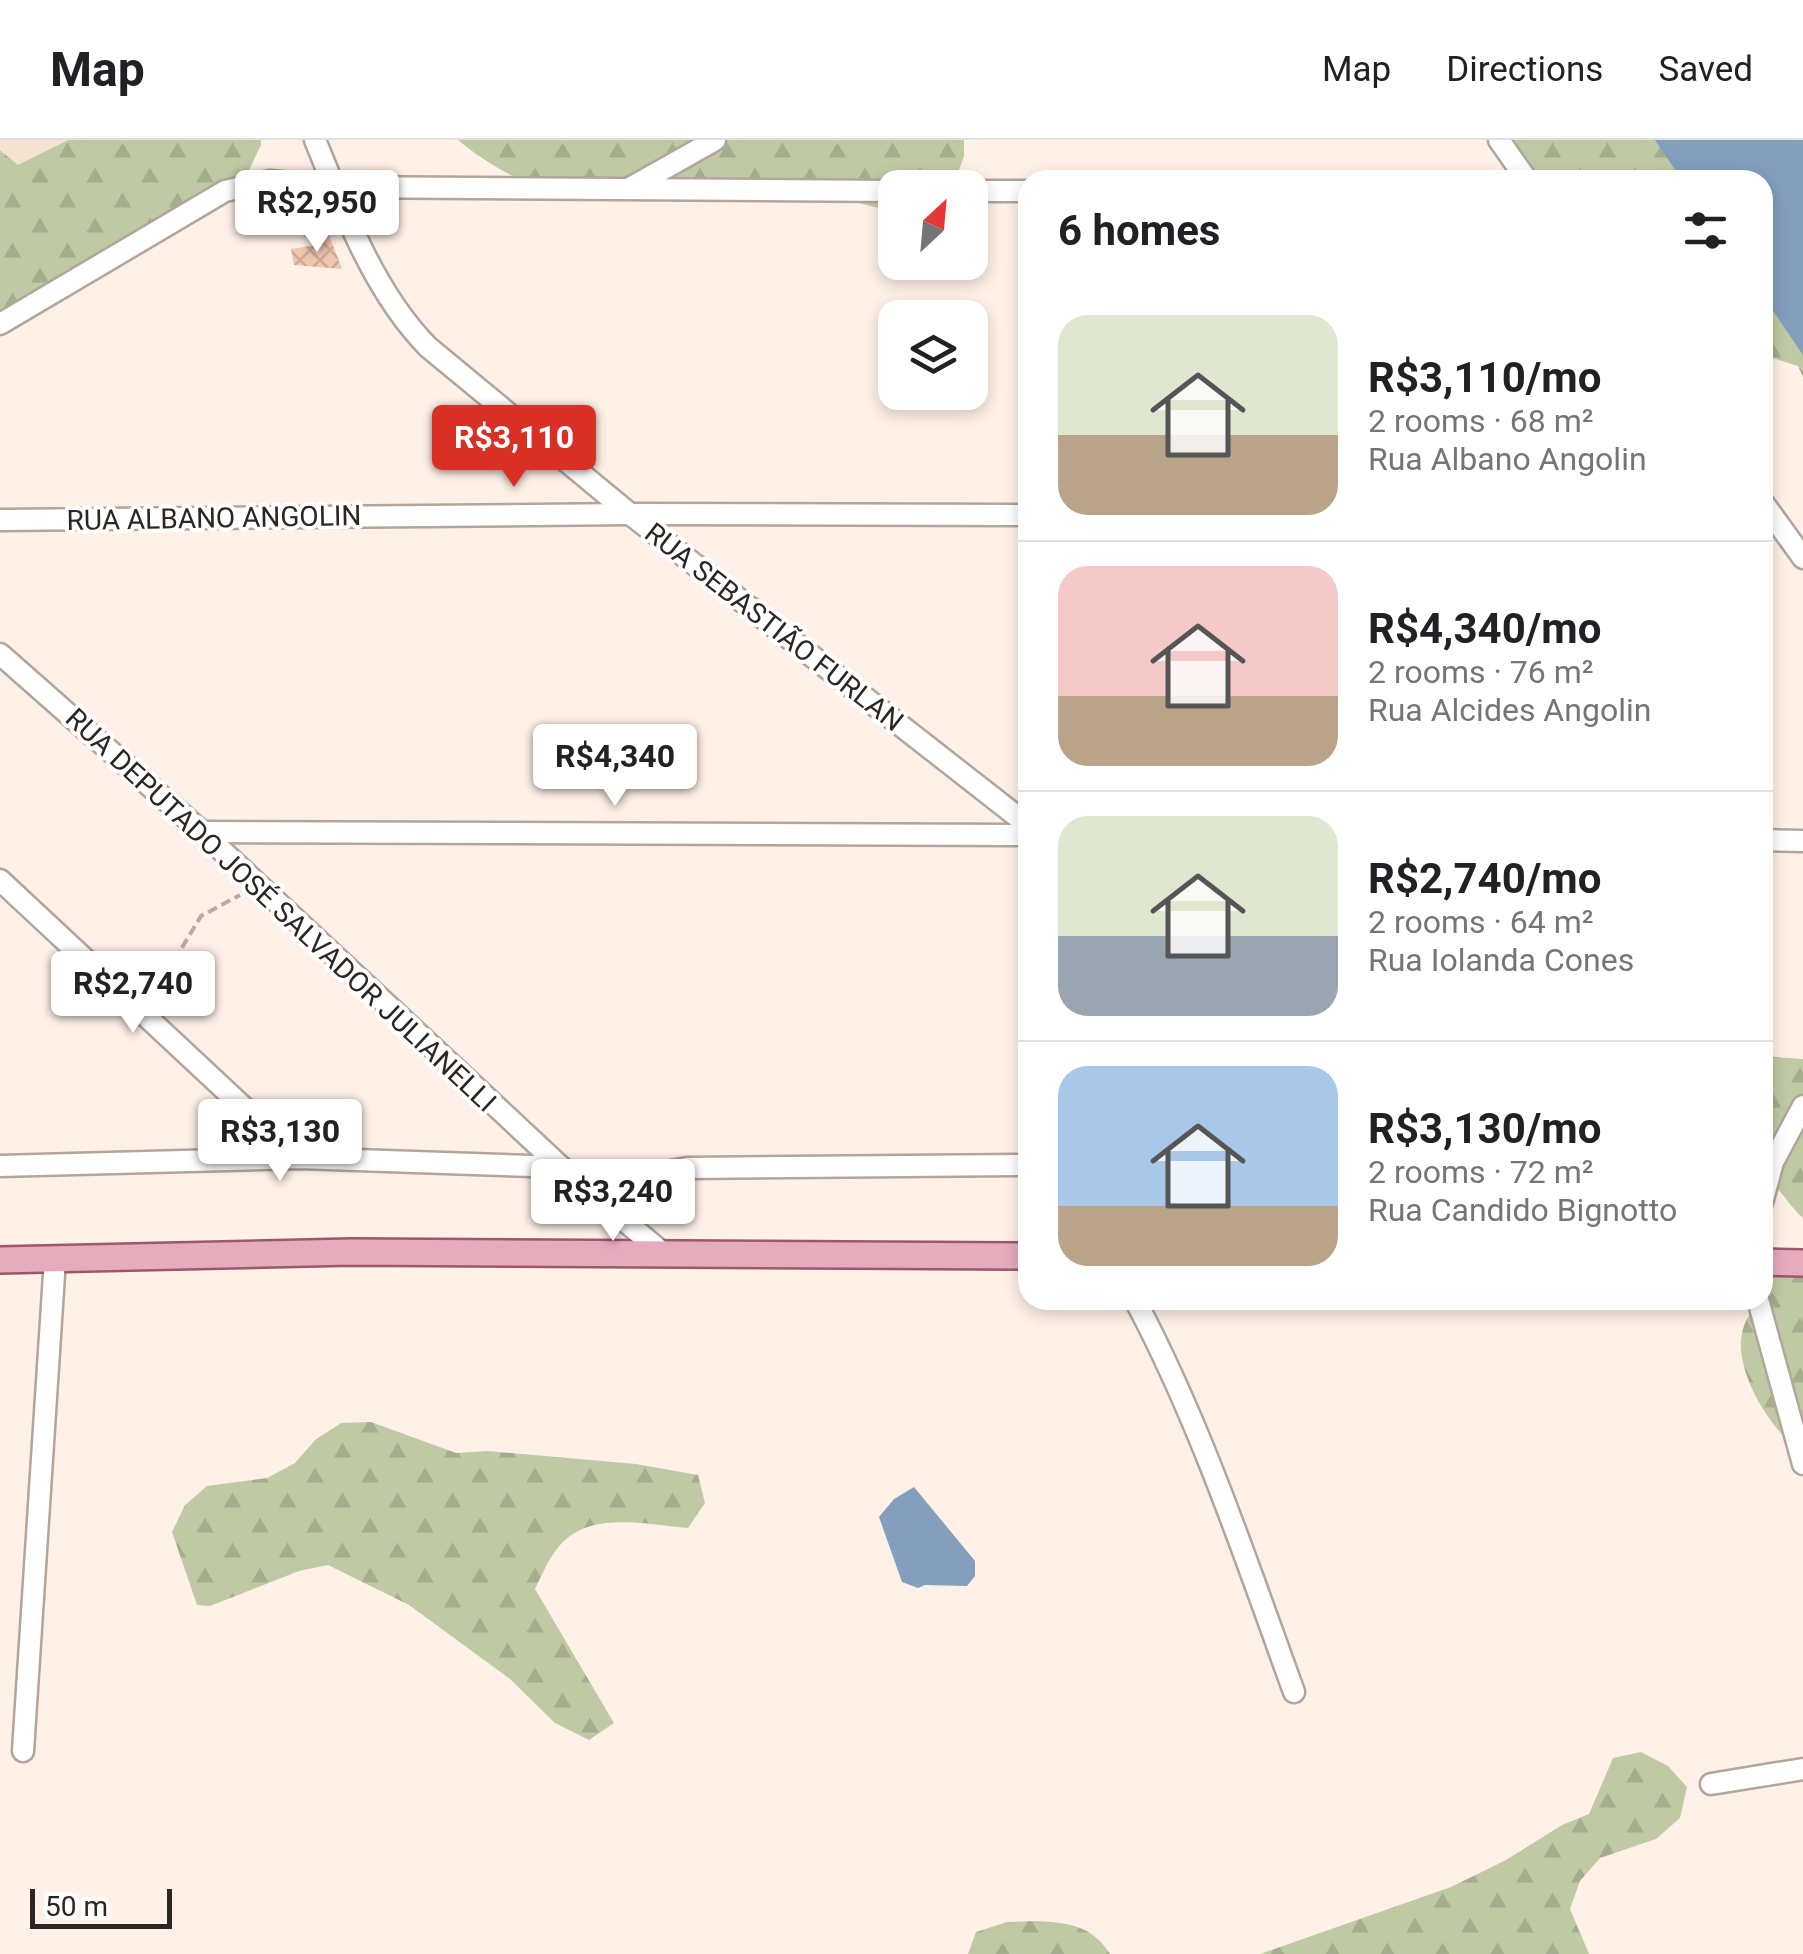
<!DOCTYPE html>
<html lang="en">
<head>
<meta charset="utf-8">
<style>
  :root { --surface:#fff; --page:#f2f2f2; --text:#202124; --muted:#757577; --line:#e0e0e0; --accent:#d93025 }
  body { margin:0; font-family:Roboto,sans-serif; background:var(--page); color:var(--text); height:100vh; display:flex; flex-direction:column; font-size:38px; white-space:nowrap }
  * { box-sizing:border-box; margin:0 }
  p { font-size:32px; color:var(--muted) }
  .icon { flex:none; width:55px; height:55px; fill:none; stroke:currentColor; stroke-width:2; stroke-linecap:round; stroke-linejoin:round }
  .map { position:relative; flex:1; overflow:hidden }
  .sheet { position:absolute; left:1018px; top:30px; width:755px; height:1140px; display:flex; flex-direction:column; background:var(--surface); border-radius:30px; box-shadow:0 5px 15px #0003 }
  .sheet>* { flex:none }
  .needle { width:65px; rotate:26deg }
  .tools { position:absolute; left:878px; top:30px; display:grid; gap:20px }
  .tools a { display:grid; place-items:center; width:110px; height:110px; border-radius:20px; background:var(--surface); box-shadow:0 5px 15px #0003; font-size:50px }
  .scale { position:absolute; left:30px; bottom:25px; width:142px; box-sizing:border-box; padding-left:10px; border:5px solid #2b2622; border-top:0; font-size:28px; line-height:35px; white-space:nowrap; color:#2b2622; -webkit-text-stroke:8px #fff; paint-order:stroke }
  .price { position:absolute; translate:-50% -85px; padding:0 22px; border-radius:10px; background:#fff; color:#222; font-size:32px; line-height:65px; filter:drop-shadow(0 2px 5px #0008) }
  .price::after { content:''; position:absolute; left:50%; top:60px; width:30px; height:22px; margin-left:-15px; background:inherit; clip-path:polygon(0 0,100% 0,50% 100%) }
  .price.selected { background:var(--accent); color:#fff }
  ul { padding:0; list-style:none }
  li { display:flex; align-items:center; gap:30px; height:250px; padding:0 40px }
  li+li { border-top:2px solid var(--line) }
  li span { display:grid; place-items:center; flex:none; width:280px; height:200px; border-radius:30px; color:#555 }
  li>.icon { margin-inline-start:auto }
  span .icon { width:120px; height:120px; fill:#fffc; stroke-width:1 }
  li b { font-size:42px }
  h2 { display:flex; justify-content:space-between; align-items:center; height:120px; padding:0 40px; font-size:42px }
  header { display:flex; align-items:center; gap:60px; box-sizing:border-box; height:140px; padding:0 50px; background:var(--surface); border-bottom:2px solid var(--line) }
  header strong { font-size:48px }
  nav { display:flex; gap:55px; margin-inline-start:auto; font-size:35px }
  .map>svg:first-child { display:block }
  .education { fill:#f6e2d3 }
  .forest { fill:url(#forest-firs) }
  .water { fill:#849ebe }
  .building { fill:url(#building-cross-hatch) }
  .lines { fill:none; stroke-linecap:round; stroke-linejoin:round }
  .minor-casing { stroke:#b2a59b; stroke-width:25 }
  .major-casing { stroke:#9b586b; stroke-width:30 }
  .path { stroke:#b6aca4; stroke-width:4; stroke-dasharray:10 5; stroke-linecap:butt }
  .minor { stroke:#fff; stroke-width:20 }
  .major { stroke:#e7abbe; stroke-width:25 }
  .labels { text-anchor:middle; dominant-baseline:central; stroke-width:8; stroke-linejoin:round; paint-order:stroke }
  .street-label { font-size:28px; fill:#2b2622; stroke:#fff }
</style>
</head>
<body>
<header>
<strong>Map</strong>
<nav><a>Map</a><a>Directions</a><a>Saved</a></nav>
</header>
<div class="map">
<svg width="1803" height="1814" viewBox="0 0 1803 1814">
  <defs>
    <pattern id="forest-firs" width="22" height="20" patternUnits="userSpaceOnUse" patternTransform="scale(2.5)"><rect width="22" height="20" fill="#bfcaa4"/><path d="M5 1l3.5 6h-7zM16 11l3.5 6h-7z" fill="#a4ad8d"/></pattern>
    <pattern id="building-cross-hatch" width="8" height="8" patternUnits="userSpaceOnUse" patternTransform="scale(2.5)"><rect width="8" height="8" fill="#efc6ae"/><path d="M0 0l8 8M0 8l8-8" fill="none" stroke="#cdaa95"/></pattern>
  </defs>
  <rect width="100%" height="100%" fill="#fff1e7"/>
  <path class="education" d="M0 0H68L18 26 0 9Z"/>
  <g class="forest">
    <path d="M68 0H261V5L248 32 226 50 0 196V10L18 25Z"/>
    <path d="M458 0H964V16L953 47 895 48V72L823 54 567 59C527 45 490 27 458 0Z"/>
    <path d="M1511 0H1686L1719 40H1529Z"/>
    <path d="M1762 107 1803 165V237L1798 226 1763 215Z"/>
    <path d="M1763 916 1803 919V1078C1789 1066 1775 1041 1763 1035Z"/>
    <path d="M1781 1114 1803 1115V1313C1771 1292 1731 1228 1743 1189 1746 1179 1753 1169 1757 1160H1762L1763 1150Z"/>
    <path d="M371 1282 456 1313 487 1311 636 1324 698 1335 705 1363 688 1388C652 1385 601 1373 570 1396 553 1408 544 1431 535 1449L614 1583 589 1600 555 1583 510 1539 409 1465 328 1425 299 1431 210 1466 197 1465 172 1392 185 1365 207 1346 267 1338 295 1323 315 1300 341 1283Z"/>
    <path d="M1641 1612 1668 1626 1687 1647 1680 1678 1656 1699 1600 1718 1580 1741 1570 1769 1589 1814H1260L1451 1747 1506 1720 1562 1685 1589 1674 1613 1618Z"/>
    <path d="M1037 1781C1070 1783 1091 1785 1110 1814H968L976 1792 1007 1782Z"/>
  </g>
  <g class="water">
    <path d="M1655 0H1803V215L1763 156 1762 40H1682Z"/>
    <path d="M914 1347 975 1421V1436L967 1446 925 1445 918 1448 902 1442 879 1377 894 1359Z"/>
  </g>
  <path class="building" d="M329 95 342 129 294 125 291 109 315 105 314 98Z"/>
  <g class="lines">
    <g class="minor-casing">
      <g id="minor">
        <path d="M315 0C344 71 374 152 428 207L630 374 1028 685"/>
        <path d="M1499 0 1527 40"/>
        <path d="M630 48 715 0"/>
        <path d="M970 51H1028"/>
        <path d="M0 184 225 51 270 41 334 47 895 51"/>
        <path d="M1762 361 1803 418"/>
        <path d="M0 380 630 374 1028 375"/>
        <path d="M0 514 202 692 561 1027 595 1056 644 1036 687 1028 1028 1025"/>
        <path d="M202 692 1028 695"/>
        <path d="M1762 700 1803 701"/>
        <path d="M0 740 298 1018"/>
        <path d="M0 1026 298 1018 561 1027"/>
        <path d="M595 1056 664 1114"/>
        <path d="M1762 1063 1773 1022 1803 966"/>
        <path d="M1135 1160C1201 1284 1246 1420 1294 1552"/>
        <path d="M1758 1160 1803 1324"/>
        <path d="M23 1611 55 1119"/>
        <path d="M1711 1644 1803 1629"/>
      </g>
    </g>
    <g class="major-casing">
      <g id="major">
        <path d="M0 1120 351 1112 1028 1116"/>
        <path d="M1762 1122 1803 1123"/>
      </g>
    </g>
    <path class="path" d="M151 859 201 776 240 755"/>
    <use href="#minor" class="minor"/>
    <use href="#major" class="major"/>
  </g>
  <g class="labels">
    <g class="street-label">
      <text transform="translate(214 378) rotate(-1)">RUA ALBANO ANGOLIN</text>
      <text transform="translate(774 487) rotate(38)">RUA SEBASTIÃO FURLAN</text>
      <text transform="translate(281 770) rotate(43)">RUA DEPUTADO JOSÉ SALVADOR JULIANELLI</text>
    </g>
  </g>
</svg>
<div class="tools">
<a><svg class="needle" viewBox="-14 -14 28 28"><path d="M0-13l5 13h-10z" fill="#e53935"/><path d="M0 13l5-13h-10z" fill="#757577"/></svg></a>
<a><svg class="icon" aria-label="layers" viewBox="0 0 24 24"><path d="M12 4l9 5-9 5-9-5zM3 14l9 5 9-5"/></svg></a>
</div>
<div class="scale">50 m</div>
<b class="price" style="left:317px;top:115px">R$2,950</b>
<b class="price selected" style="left:514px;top:350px">R$3,110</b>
<b class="price" style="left:615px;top:669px">R$4,340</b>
<b class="price" style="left:133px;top:896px">R$2,740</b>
<b class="price" style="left:280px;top:1044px">R$3,130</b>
<b class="price" style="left:613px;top:1104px">R$3,240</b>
<section class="sheet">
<h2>6 homes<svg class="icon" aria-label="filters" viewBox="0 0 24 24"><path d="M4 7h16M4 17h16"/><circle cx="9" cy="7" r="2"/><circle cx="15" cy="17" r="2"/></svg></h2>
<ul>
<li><span style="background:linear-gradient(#dfe7d0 60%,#b9a48a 0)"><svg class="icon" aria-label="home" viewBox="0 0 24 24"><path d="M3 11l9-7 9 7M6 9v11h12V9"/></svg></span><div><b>R$3,110/mo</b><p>2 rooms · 68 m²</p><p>Rua Albano Angolin</p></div></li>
<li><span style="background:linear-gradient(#f6c9c9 65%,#b9a48a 0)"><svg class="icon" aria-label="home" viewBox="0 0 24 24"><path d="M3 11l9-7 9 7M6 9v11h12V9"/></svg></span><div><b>R$4,340/mo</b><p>2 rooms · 76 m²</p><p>Rua Alcides Angolin</p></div></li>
<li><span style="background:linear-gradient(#dfe7d0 60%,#9aa5b1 0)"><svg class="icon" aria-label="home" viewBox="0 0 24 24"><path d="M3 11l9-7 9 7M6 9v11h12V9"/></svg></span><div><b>R$2,740/mo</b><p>2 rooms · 64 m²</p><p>Rua Iolanda Cones</p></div></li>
<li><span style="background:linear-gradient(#a9c7e8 70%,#b9a48a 0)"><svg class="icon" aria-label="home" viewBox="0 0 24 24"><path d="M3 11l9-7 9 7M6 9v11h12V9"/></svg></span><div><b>R$3,130/mo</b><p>2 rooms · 72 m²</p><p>Rua Candido Bignotto</p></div></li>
</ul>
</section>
</div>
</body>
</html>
